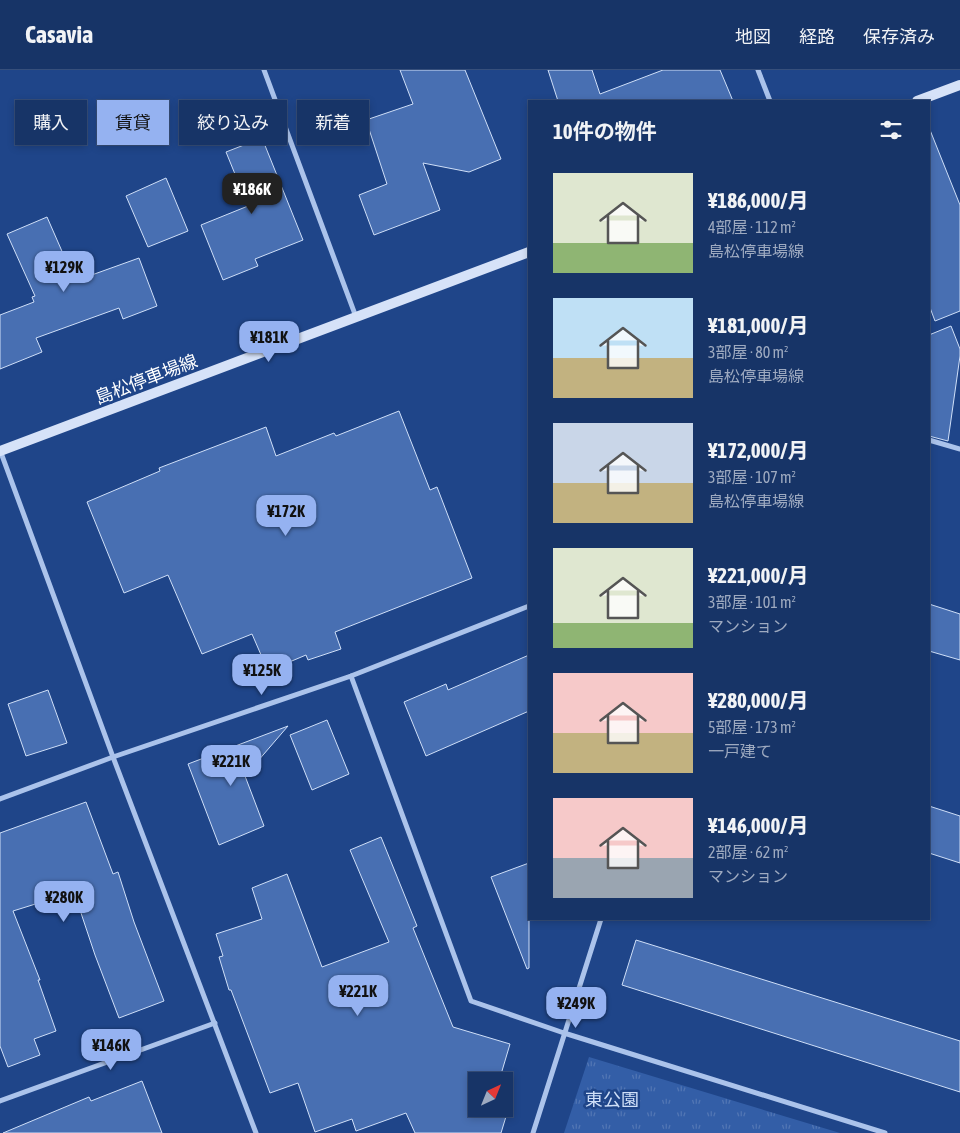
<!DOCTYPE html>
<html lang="ja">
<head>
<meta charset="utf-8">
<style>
  :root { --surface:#173467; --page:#203c6d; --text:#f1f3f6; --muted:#9eaac0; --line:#364f7b; --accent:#95b2f1 }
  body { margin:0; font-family:"Asap Condensed","Noto Sans JP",sans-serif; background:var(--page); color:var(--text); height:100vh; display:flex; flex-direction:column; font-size:19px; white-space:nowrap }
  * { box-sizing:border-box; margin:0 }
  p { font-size:16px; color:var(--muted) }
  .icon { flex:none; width:28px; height:28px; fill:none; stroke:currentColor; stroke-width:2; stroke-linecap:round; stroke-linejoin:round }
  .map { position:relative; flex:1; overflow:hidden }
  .panel { position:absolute; left:528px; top:30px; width:402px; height:820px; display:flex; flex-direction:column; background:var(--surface); border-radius:0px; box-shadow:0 2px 8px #0003,0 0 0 1px var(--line) }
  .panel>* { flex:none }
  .banner { position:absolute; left:15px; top:30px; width:438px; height:45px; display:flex; gap:10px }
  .needle { width:32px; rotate:43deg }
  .buttons { position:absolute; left:468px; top:1002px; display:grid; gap:10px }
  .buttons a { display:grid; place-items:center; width:45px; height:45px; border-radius:0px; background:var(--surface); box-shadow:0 2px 8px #0003,0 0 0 1px var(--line); font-size:25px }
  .price { position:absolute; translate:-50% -42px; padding:0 11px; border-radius:10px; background:var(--accent); color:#111; font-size:16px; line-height:32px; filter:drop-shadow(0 1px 2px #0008) }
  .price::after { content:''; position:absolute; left:50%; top:30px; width:15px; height:11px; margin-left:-8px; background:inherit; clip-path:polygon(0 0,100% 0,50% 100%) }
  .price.active { background:#222; color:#fff }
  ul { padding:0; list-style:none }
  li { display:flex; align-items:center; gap:15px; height:125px; padding:0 25px }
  li span { display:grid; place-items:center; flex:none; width:140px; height:100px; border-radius:0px; color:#555 }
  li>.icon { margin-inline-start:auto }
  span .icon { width:60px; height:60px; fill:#fffc; stroke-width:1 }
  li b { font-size:21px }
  h2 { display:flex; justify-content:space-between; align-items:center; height:60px; padding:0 25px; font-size:21px }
  .chip { padding:0 18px; border-radius:0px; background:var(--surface); box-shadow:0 2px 8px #0003,0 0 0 1px var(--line); font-size:18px; line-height:45px }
  .chip.active { background:var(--accent); color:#111 }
  header { display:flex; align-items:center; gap:30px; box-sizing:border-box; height:70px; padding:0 25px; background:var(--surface); border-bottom:1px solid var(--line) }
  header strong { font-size:24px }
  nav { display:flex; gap:28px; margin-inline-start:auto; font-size:18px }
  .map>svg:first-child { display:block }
  .grass { fill:url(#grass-tufts) }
  .building { fill:#486fb2; stroke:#cfdff8 }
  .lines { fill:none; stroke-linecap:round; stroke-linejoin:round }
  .street { stroke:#abc3eb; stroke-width:5 }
  .secondary { stroke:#d6e2f8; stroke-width:10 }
  .labels { text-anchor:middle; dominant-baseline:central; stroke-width:5; stroke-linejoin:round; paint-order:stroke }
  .street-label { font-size:18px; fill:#fff; stroke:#1f4589 }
  .park-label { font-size:18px; fill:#cfdff8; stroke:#1f4589 }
</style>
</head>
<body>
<header>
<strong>Casavia</strong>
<nav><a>地図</a><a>経路</a><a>保存済み</a></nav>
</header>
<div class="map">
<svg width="960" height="1063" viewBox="0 0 960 1063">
  <defs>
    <pattern id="grass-tufts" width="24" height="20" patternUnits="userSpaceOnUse" patternTransform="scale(1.25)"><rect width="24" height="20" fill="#335ea7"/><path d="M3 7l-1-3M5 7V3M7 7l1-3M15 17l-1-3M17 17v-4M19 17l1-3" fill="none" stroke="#5276b4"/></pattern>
  </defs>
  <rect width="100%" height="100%" fill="#1f4589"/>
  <path class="grass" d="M589 987 840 1063H564Z"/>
  <g class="building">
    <path d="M400 0H465L501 89 469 102 423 93 440 140 374 165 359 125 387 114 366 50 413 34Z"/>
    <path d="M548 0H592L600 24 663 0H720L733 31H558Z"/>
    <path d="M930 60 960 135V241L935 251 929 235Z"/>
    <path d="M262 68 303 170 255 189 258 196 223 210 201 155 248 136 226 82Z"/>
    <path d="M166 108 188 161 148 177 126 126Z"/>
    <path d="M47 147 75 211 139 188 157 236 123 249 119 238 36 268 42 282 0 299V245L34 232 32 227 35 226 7 164Z"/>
    <path d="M951 256 960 279V286L948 371 929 366V265Z"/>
    <path d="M399 341 430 420 437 417 472 508 335 562 341 579 308 590 306 585 268 601 252 564 202 584 168 505 124 523 87 432 160 401 159 398 266 357 276 386 334 363 336 366Z"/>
    <path d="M929 534 960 544V590L929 581Z"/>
    <path d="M529 585V641L426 686 404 632 446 614 448 620Z"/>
    <path d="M48 620 67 673 26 686 8 634Z"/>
    <path d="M327 650 349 704 312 720 290 665Z"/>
    <path d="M288 656 245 706 264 756 219 775 188 694Z"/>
    <path d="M86 732 113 804 118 802 134 852 164 931 119 948 95 885 74 822 13 841 40 910H38L56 961 34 969 40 985 8 997 0 976V763Z"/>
    <path d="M929 736 960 746V793L929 783Z"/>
    <path d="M381 767 417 856 413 858 453 957 510 974 499 1011H476V1039H504V1028L511 1030 501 1063H415L406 1043 356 1061 352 1049 315 1062 298 1013 270 1023 231 920H229L219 887 223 886 216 864 262 849 252 818 287 804 322 897 389 872 350 780Z"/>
    <path d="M529 793V898L527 899 491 807Z"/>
    <path d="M636 870 960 971V1022L622 915Z"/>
    <path d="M142 1011 162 1063H3L89 1027 91 1031Z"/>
  </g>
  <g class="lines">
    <g class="street">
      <path d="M264 0 356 247"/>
      <path d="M758 0 770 31"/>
      <path d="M929 370 960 379"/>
      <path d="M0 380 113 687 256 1063"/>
      <path d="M351 606 471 931 564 963 885 1063"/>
      <path d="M0 729 113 687 351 606 529 536"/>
      <path d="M0 1031 215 953"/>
      <path d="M533 1063 601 849"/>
    </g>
    <g class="secondary">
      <path d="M917 31 960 15"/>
      <path d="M0 381 529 182"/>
    </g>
  </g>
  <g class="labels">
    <g class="street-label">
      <text transform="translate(146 309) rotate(-21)">島松停車場線</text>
    </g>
    <g class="park-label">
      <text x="612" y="1029">東公園</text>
    </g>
  </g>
</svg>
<div class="buttons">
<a><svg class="needle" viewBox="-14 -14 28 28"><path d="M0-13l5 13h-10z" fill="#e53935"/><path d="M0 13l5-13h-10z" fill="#9eaac0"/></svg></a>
</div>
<b class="price active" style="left:252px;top:145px">¥186K</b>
<b class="price" style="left:64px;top:223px">¥129K</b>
<b class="price" style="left:269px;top:293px">¥181K</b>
<b class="price" style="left:286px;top:467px">¥172K</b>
<b class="price" style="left:262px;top:626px">¥125K</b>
<b class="price" style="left:231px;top:717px">¥221K</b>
<b class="price" style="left:64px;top:853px">¥280K</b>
<b class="price" style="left:358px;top:947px">¥221K</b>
<b class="price" style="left:576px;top:959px">¥249K</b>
<b class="price" style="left:111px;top:1001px">¥146K</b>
<div class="banner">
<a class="chip">購入</a>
<a class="chip active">賃貸</a>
<a class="chip">絞り込み</a>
<a class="chip">新着</a>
</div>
<section class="panel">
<h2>10件の物件<svg class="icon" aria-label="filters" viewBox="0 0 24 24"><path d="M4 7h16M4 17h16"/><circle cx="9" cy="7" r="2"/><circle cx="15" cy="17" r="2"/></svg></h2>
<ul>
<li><span style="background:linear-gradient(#dfe7d0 70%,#8fb573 0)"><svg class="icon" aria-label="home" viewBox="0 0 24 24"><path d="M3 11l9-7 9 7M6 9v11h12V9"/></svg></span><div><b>¥186,000/月</b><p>4部屋 · 112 m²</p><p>島松停車場線</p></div></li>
<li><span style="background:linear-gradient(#bfe0f5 60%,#c2b280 0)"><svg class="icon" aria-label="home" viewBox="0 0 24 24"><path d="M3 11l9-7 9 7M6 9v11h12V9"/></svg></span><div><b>¥181,000/月</b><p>3部屋 · 80 m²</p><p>島松停車場線</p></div></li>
<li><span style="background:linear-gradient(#c9d6e8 60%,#c2b280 0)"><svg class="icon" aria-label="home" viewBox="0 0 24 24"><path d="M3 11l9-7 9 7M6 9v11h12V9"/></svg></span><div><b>¥172,000/月</b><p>3部屋 · 107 m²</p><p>島松停車場線</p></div></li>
<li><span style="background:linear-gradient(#dfe7d0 75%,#8fb573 0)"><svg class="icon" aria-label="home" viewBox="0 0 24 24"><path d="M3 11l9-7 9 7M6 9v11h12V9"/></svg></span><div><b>¥221,000/月</b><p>3部屋 · 101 m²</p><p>マンション</p></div></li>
<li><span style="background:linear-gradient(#f6c9c9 60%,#c2b280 0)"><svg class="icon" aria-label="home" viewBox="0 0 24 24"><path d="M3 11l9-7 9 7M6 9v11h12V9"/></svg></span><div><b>¥280,000/月</b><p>5部屋 · 173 m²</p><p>一戸建て</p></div></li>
<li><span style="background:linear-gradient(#f6c9c9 60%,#9aa5b1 0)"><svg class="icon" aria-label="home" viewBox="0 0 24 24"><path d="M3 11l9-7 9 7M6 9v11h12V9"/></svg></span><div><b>¥146,000/月</b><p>2部屋 · 62 m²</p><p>マンション</p></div></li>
</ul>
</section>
</div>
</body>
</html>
